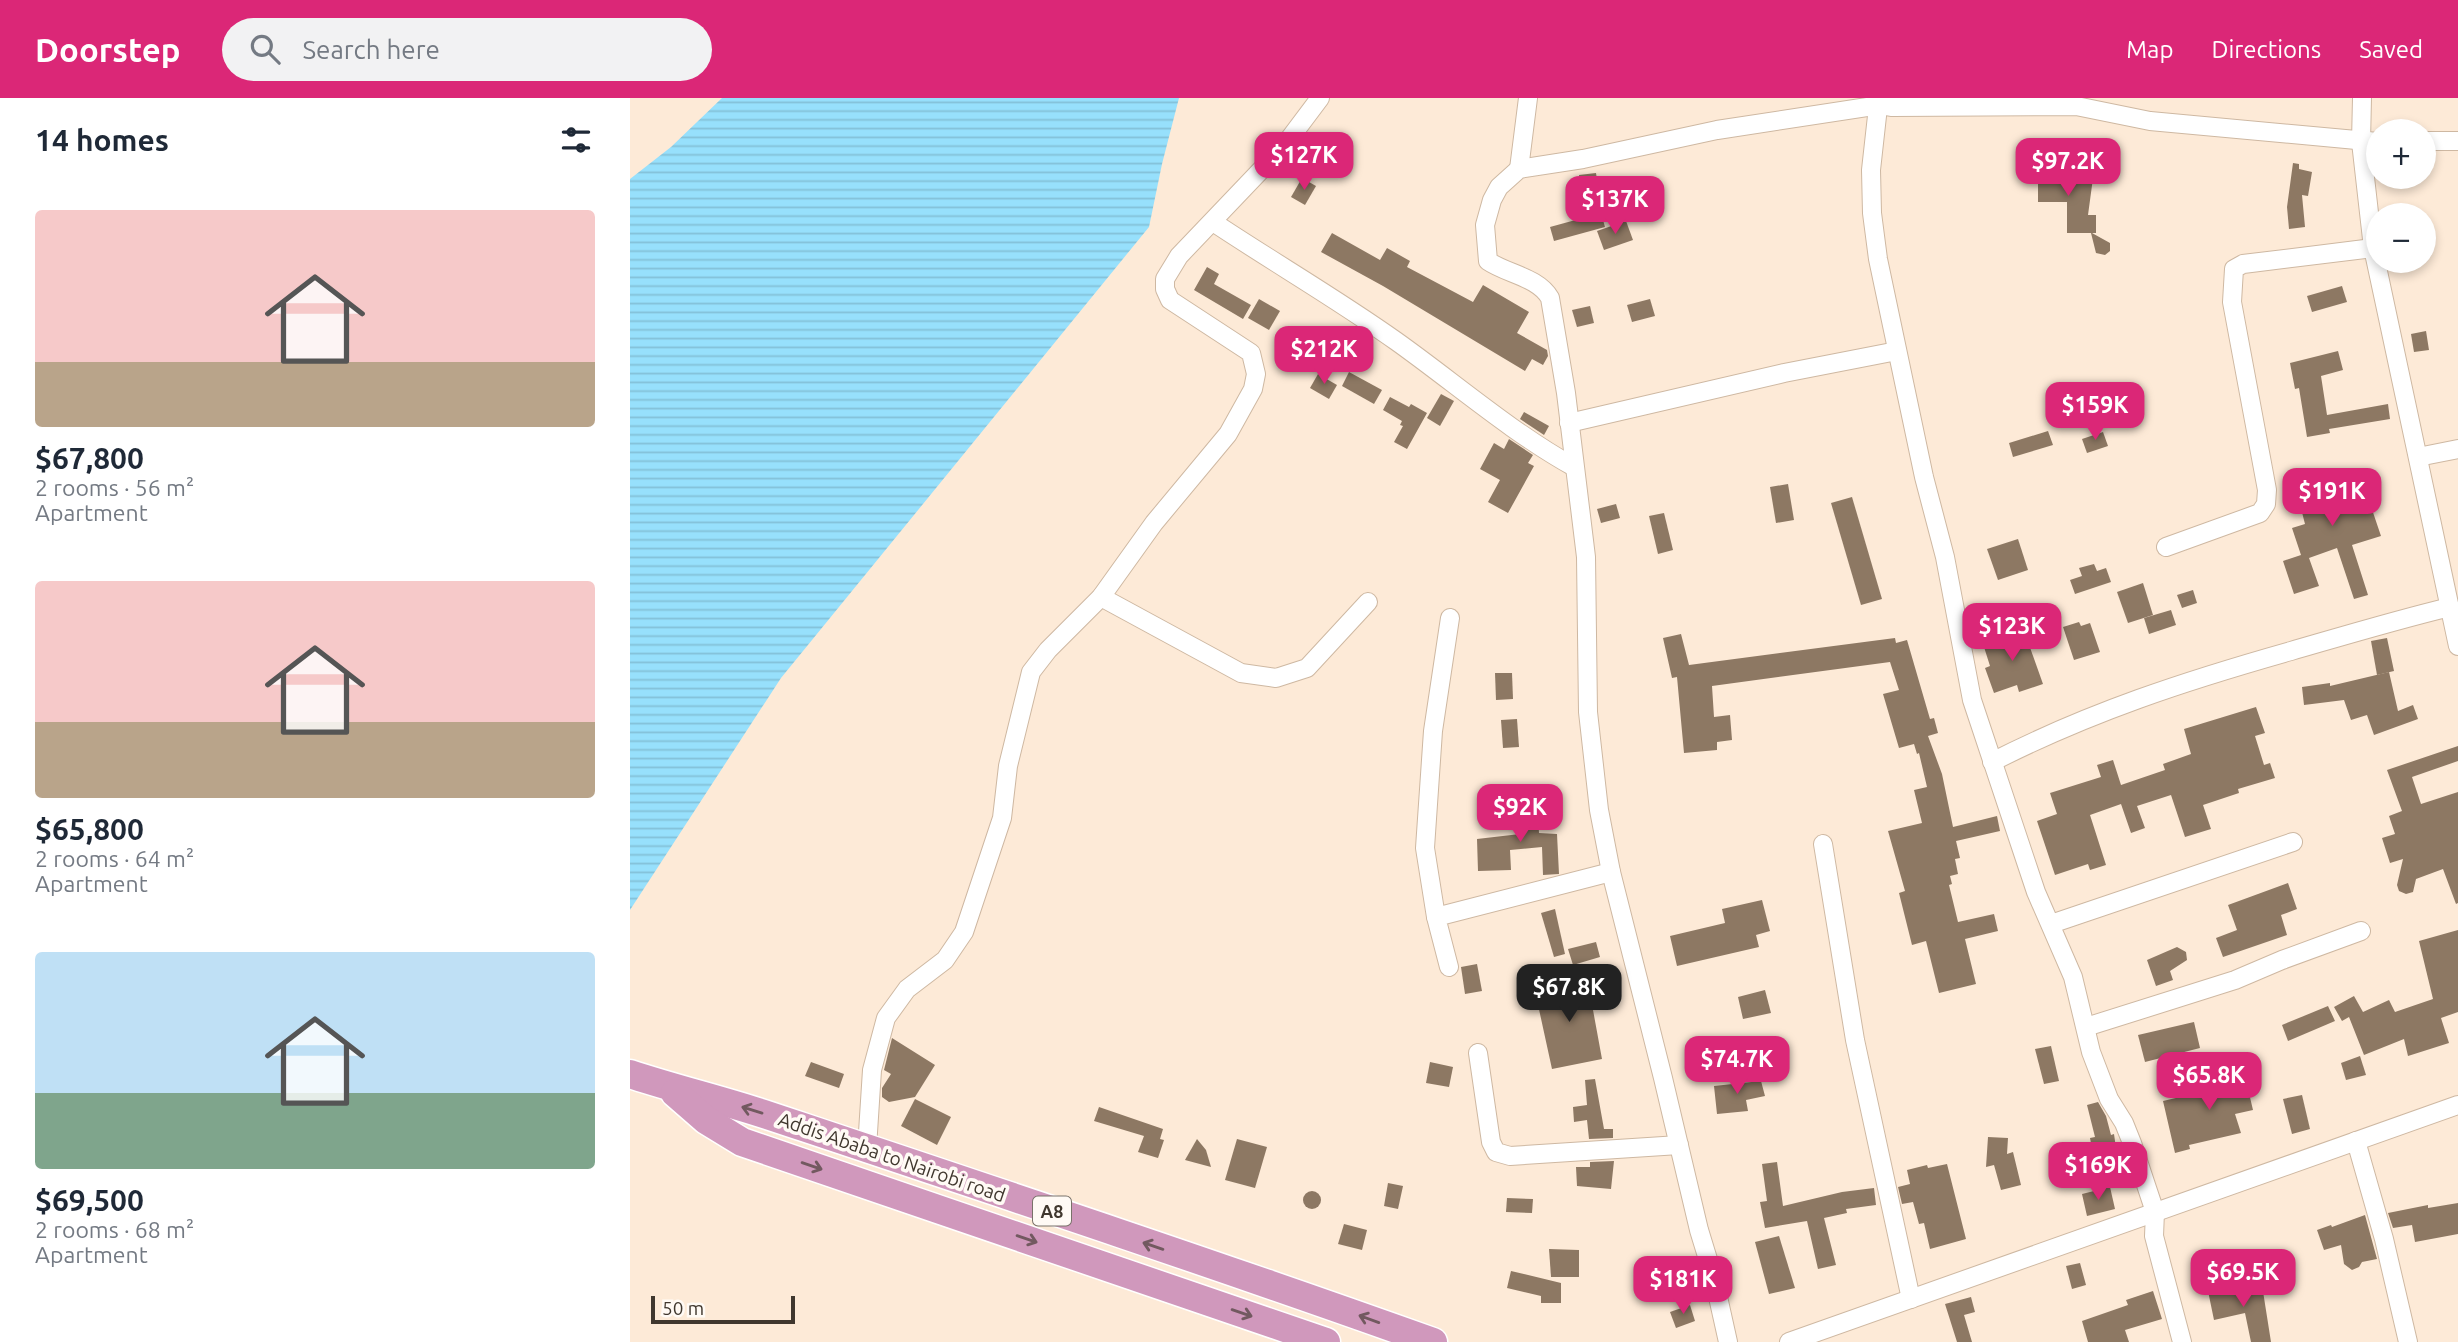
<!DOCTYPE html>
<html lang="en">
<head>
<meta charset="utf-8">
<style>
  :root { --surface:#fff; --page:#f2f2f3; --text:#1f2937; --muted:#747a83; --accent:#db2777 }
  body { margin:0; font-family:Ubuntu,sans-serif; background:var(--page); color:var(--text); height:100vh; display:flex; flex-direction:column; font-size:26px; white-space:nowrap }
  * { box-sizing:border-box; margin:0 }
  p { font-size:23px; color:var(--muted) }
  .icon { flex:none; width:38px; height:38px; fill:none; stroke:currentColor; stroke-width:2; stroke-linecap:round; stroke-linejoin:round }
  .map { position:relative; flex:1; overflow:hidden }
  .drawer { display:flex; flex-direction:column; background:var(--surface); width:630px }
  .drawer>* { flex:none }
  .controls { position:absolute; left:1736px; top:21px; display:grid; gap:14px }
  .controls a { display:grid; place-items:center; width:70px; height:70px; border-radius:50%; background:var(--surface); box-shadow:0 4px 10px #0003; font-size:35px }
  .scale { position:absolute; left:21px; bottom:18px; width:144px; box-sizing:border-box; padding-left:7px; border:4px solid #40372e; border-top:0; font-size:19px; line-height:24px; white-space:nowrap; color:#40372e; -webkit-text-stroke:5px #fffaf5; paint-order:stroke }
  .price { position:absolute; translate:-50% -60px; padding:0 16px; border-radius:14px; background:var(--accent); color:#fff; font-size:23px; line-height:46px; filter:drop-shadow(0 2px 4px #0008) }
  .price::after { content:''; position:absolute; left:50%; top:42px; width:21px; height:16px; margin-left:-10px; background:inherit; clip-path:polygon(0 0,100% 0,50% 100%) }
  .price.on { background:#222; color:#fff }
  ul { padding:0; list-style:none }
  li { display:grid; align-content:center; gap:14px; height:371px; padding:0 35px }
  li span { display:grid; place-items:center; height:217px; border-radius:7px; color:#555 }
  li>.icon { margin-inline-start:auto }
  span .icon { width:126px; height:126px; fill:#fffc; stroke-width:1 }
  li b { font-size:30px }
  h2 { display:flex; justify-content:space-between; align-items:center; height:84px; padding:0 35px; font-size:30px }
  header { display:flex; align-items:center; gap:42px; box-sizing:border-box; height:98px; padding:0 35px; background:var(--accent); color:#fff }
  header strong { font-size:33px }
  nav { display:flex; gap:38px; margin-inline-start:auto; font-size:24px }
  .search { width:490px; height:63px; background:var(--page); display:flex; align-items:center; gap:18px; box-sizing:border-box; padding:0 24px; border-radius:38px; color:var(--muted); font-size:26px }
  main { display:flex; flex:1; min-height:0 }
  .map>svg:first-child { display:block }
  .water { fill:url(#water-rules) }
  .building { fill:#8d7863 }
  .lines { fill:none; stroke-linecap:round; stroke-linejoin:round }
  .minor-casing { stroke:#ceb8a2; stroke-width:20 }
  .trunk-casing { stroke:#fff; stroke-width:31 }
  .minor { stroke:#fff; stroke-width:18 }
  .trunk { stroke:#d098bc; stroke-width:28 }
  .oneway { stroke:#725960 }
  .labels { text-anchor:middle; dominant-baseline:central; stroke-width:7; stroke-linejoin:round; paint-order:stroke }
  .shield { fill:#fffaf5; stroke:#79726a; stroke-width:2 }
  .shield-label { font-size:18px; font-weight:bold; fill:#40372e }
  .street-label { font-size:19px; fill:#40372e; stroke:#fffaf5 }
</style>
</head>
<body>
<header>
<strong>Doorstep</strong>
<div class="search"><svg class="icon" aria-label="search" viewBox="0 0 24 24"><circle cx="10" cy="10" r="6"/><path d="M15 15l6 6"/></svg>Search here</div>
<nav><a>Map</a><a>Directions</a><a>Saved</a></nav>
</header>
<main>
<section class="drawer">
<h2>14 homes<svg class="icon" aria-label="filters" viewBox="0 0 24 24"><path d="M4 7h16M4 17h16"/><circle cx="9" cy="7" r="2"/><circle cx="15" cy="17" r="2"/></svg></h2>
<ul>
<li><span style="background:linear-gradient(#f6c9c9 70%,#b9a48a 0)"><svg class="icon" aria-label="home" viewBox="0 0 24 24"><path d="M3 11l9-7 9 7M6 9v11h12V9"/></svg></span><div><b>$67,800</b><p>2 rooms · 56 m²</p><p>Apartment</p></div></li>
<li><span style="background:linear-gradient(#f6c9c9 65%,#b9a48a 0)"><svg class="icon" aria-label="home" viewBox="0 0 24 24"><path d="M3 11l9-7 9 7M6 9v11h12V9"/></svg></span><div><b>$65,800</b><p>2 rooms · 64 m²</p><p>Apartment</p></div></li>
<li><span style="background:linear-gradient(#bfe0f5 65%,#7fa58c 0)"><svg class="icon" aria-label="home" viewBox="0 0 24 24"><path d="M3 11l9-7 9 7M6 9v11h12V9"/></svg></span><div><b>$69,500</b><p>2 rooms · 68 m²</p><p>Apartment</p></div></li>
</ul>
</section>
<div class="map">
<svg width="1828" height="1244" viewBox="0 0 1828 1244">
  <defs>
    <pattern id="water-rules" width="6" height="5" patternUnits="userSpaceOnUse" patternTransform="scale(1.75)"><rect width="6" height="5" fill="#97e0fc"/><path d="M0 2.5h6" fill="none" stroke="#83c1d8"/></pattern>
  </defs>
  <rect width="100%" height="100%" fill="#fdead7"/>
  <path class="water" d="M92 0H549L532 66 519 129 151 580 0 812V81L41 49Z"/>
  <g class="building">
    <path d="M1663 65 1669 66V71L1682 74 1678 98 1672 97 1675 129 1659 131 1657 109Z"/>
    <path d="M1444 66V78L1463 80 1458 117H1466V135H1462L1480 145V153L1475 157 1466 155 1461 135H1437V104H1408V83L1395 84 1394 69Z"/>
    <path d="M966 75 970 101 952 103 949 77Z"/>
    <path d="M672 80 686 88 675 107 661 99Z"/>
    <path d="M971 115 975 129 924 143 920 129Z"/>
    <path d="M996 123 1003 142 974 152 967 133Z"/>
    <path d="M702 135 750 162 757 150 780 163 777 169 843 204 853 187 899 214 887 235 917 252 918 258 913 267 902 261 895 273 753 188 691 154Z"/>
    <path d="M577 169 589 176 584 186 621 207 613 221 564 192Z"/>
    <path d="M1712 188 1717 204 1682 214 1677 198Z"/>
    <path d="M629 201 650 213 639 232 618 220Z"/>
    <path d="M1020 201 1025 218 1002 224 997 207Z"/>
    <path d="M960 208 964 225 947 229 942 212Z"/>
    <path d="M1796 233 1799 252 1784 254 1781 236Z"/>
    <path d="M678 238 699 249 690 265 669 254Z"/>
    <path d="M1708 253 1713 272 1691 278 1697 317 1758 306 1760 321 1699 331 1700 335 1677 339 1669 290 1665 291 1660 265Z"/>
    <path d="M719 274 752 292 744 306 712 288Z"/>
    <path d="M688 276 707 287 699 301 680 290Z"/>
    <path d="M811 296 824 303 810 328 797 320Z"/>
    <path d="M760 299 779 309 781 306 797 315 777 351 764 344 773 328 770 327 772 323 753 312Z"/>
    <path d="M894 314 919 328 914 337 890 321Z"/>
    <path d="M1418 333 1423 347 1383 359 1379 345Z"/>
    <path d="M1473 334 1478 348 1457 355 1452 341Z"/>
    <path d="M879 341 903 357 898 365 904 368 878 415 858 404 870 382 850 371 864 345 874 351Z"/>
    <path d="M1728 370 1751 438 1722 447 1738 497 1724 501 1707 450 1679 460 1689 488 1664 496 1653 463 1671 457 1662 430 1675 426 1665 387 1690 381 1689 377Z"/>
    <path d="M1158 386 1164 422 1146 425 1140 389Z"/>
    <path d="M1222 399 1252 501 1231 507 1201 405Z"/>
    <path d="M986 406 990 420 971 425 967 411Z"/>
    <path d="M1034 415 1043 452 1028 456 1019 418Z"/>
    <path d="M1388 441 1398 472 1368 482 1357 451Z"/>
    <path d="M1464 466 1467 473 1476 470 1481 484 1445 496 1440 482 1452 478 1449 470Z"/>
    <path d="M1513 485 1523 517 1498 525 1487 494Z"/>
    <path d="M1563 492 1567 505 1552 510 1547 497Z"/>
    <path d="M1541 512 1546 527 1519 536 1514 520Z"/>
    <path d="M1449 524 1451 528 1460 525 1470 554 1444 562 1433 529Z"/>
    <path d="M1392 527 1413 586 1389 594 1387 587 1364 595 1355 570 1360 568 1354 549 1375 542 1373 534Z"/>
    <path d="M1051 536 1059 567 1265 540 1266 545 1277 542 1300 621 1304 620 1308 635 1298 638 1312 676 1323 729 1367 718 1370 733 1326 743 1330 760 1325 761 1328 776 1320 778 1322 786 1319 787 1328 824 1364 816 1368 833 1335 841 1346 886 1309 895 1296 843 1282 847 1269 795 1275 793 1258 733 1292 725 1284 692 1297 689 1289 655 1287 656 1284 646 1269 650 1253 596 1269 592 1260 564 1082 588 1084 619 1100 617 1102 642 1087 644V652L1054 655 1047 579 1042 580 1033 540Z"/>
    <path d="M1757 540 1764 573 1747 577 1741 543Z"/>
    <path d="M1759 574 1768 613 1783 607 1788 621 1744 637 1737 617 1721 622 1714 602 1674 607 1672 589 1700 585V588Z"/>
    <path d="M865 575H882L883 601 866 602Z"/>
    <path d="M1626 609 1635 635 1625 638 1634 667 1640 665 1645 680 1608 691 1609 695 1573 707 1581 731 1555 739 1541 697 1507 708 1515 730 1501 735 1491 706 1460 717 1476 767 1460 772 1458 766 1425 777 1407 723 1427 716 1420 695 1471 679 1467 667 1483 662 1491 687 1535 672 1533 666 1561 656 1554 631Z"/>
    <path d="M887 621 889 649 873 650 871 622Z"/>
    <path d="M1828 648V663L1782 679 1791 706 1828 694V805L1826 806 1813 771 1786 781 1783 794 1776 796 1769 793 1767 787 1773 761 1760 765 1752 740 1765 736 1759 718 1772 713 1757 672Z"/>
    <path d="M889 702H907L909 735 927 736 929 776 913 777 912 749 880 752 881 772 848 773 847 741 890 736Z"/>
    <path d="M1658 785 1667 811 1651 817 1657 837 1593 859 1586 840 1607 832 1598 807Z"/>
    <path d="M1132 802 1140 833 1126 837 1129 849 1047 868 1040 838 1095 825 1092 811Z"/>
    <path d="M925 811 935 856 924 859 911 815Z"/>
    <path d="M1828 832V914L1811 920 1819 945 1778 958 1774 941 1734 957 1719 919 1712 923 1704 909 1724 898 1733 914 1759 902 1765 914 1803 901 1789 843Z"/>
    <path d="M966 844 970 859 943 867 938 851Z"/>
    <path d="M1547 849 1556 854 1557 862 1540 873 1543 882 1526 888 1517 862Z"/>
    <path d="M847 866 852 893 835 896 831 869Z"/>
    <path d="M958 879 965 911 963 912 972 961 922 971 905 893 941 886 940 882Z"/>
    <path d="M1135 892 1141 915 1113 921 1108 899Z"/>
    <path d="M1698 908 1705 923 1658 943 1652 927Z"/>
    <path d="M1564 924 1570 950 1515 964 1508 937Z"/>
    <path d="M262 940 305 967 285 999 259 1004 252 999V990L261 976 254 972Z"/>
    <path d="M1421 948 1429 983 1414 986 1405 951Z"/>
    <path d="M1730 958 1736 977 1716 982 1711 965Z"/>
    <path d="M181 964 214 976 209 990 175 978Z"/>
    <path d="M800 964 823 969 819 989 796 985Z"/>
    <path d="M1613 970 1623 1012 1605 1016 1611 1035 1559 1047 1560 1051 1545 1055 1533 1003 1584 991 1580 982Z"/>
    <path d="M965 981 974 1031H983V1040L959 1041 957 1022 944 1024 943 1009 957 1007 955 982Z"/>
    <path d="M1131 983 1135 998 1116 1002 1118 1013 1087 1016 1084 988Z"/>
    <path d="M1672 997 1680 1031 1662 1036 1653 1001Z"/>
    <path d="M285 1001 321 1019 307 1047 271 1028Z"/>
    <path d="M1468 1004 1476 1018 1481 1037 1484 1036 1487 1057 1464 1061 1460 1040 1465 1039 1457 1007Z"/>
    <path d="M469 1009 533 1031 530 1041 534 1042 528 1060 508 1054 514 1038 464 1023Z"/>
    <path d="M1358 1039 1378 1040 1377 1056 1383 1054 1391 1087 1371 1092 1364 1067 1356 1069Z"/>
    <path d="M567 1041 576 1052 581 1069 555 1062Z"/>
    <path d="M607 1041 637 1049 625 1090 595 1082Z"/>
    <path d="M1454 1059 1458 1075 1439 1080 1435 1063Z"/>
    <path d="M984 1063 981 1091 947 1088 946 1069H960V1064Z"/>
    <path d="M1147 1064 1153 1108 1212 1094 1244 1090 1246 1107 1216 1111 1217 1115 1194 1120 1206 1167 1188 1171 1177 1123 1135 1130 1130 1104 1137 1103 1132 1066Z"/>
    <path d="M1317 1066 1336 1141 1300 1151 1294 1125 1289 1126 1283 1104 1272 1106 1268 1089 1280 1086 1277 1072 1297 1067 1298 1070Z"/>
    <path d="M758 1085 773 1088 768 1111 754 1108Z"/>
    <path d="M1480 1089 1485 1111 1457 1118 1452 1096Z"/>
    <circle cx="682" cy="1102" r="9"/>
    <path d="M877 1100 903 1101 902 1115 876 1114Z"/>
    <path d="M1828 1105V1136L1785 1144 1782 1127 1763 1130 1758 1115 1798 1107V1110Z"/>
    <path d="M1735 1117 1747 1161 1732 1164 1729 1169 1722 1172 1714 1166 1711 1147 1694 1152 1687 1132 1701 1127 1702 1129Z"/>
    <path d="M714 1126 737 1132 732 1152 708 1146Z"/>
    <path d="M1149 1138 1165 1190 1139 1196 1125 1144Z"/>
    <path d="M919 1151 949 1152V1179H921Z"/>
    <path d="M1047 1158 1048 1173 1030 1174 1029 1159Z"/>
    <path d="M1450 1165 1456 1187 1442 1191 1436 1168Z"/>
    <path d="M881 1173 931 1185V1205H911V1198L877 1190Z"/>
    <path d="M1613 1186V1190L1632 1187 1641 1244H1621L1615 1215 1584 1222 1578 1193Z"/>
    <path d="M1523 1193 1532 1221 1495 1232 1499 1244H1458L1452 1223 1498 1207 1496 1202Z"/>
    <path d="M1341 1199 1345 1214 1334 1217 1342 1244H1327L1315 1206Z"/>
    <path d="M1060 1207 1065 1223 1046 1230 1040 1214Z"/>
  </g>
  <g class="lines">
    <g class="minor-casing">
      <g id="minor">
        <path d="M1249 0 1241 72 1242 115 1248 161 1294 379 1315 459 1342 602 1406 794 1443 879 1461 954 1479 1001 1494 1025 1502 1045 1525 1114 1524 1138 1552 1244"/>
        <path d="M1732 0 1731 44 1743 150 1828 548"/>
        <path d="M1794 43H1828"/>
        <path d="M889 71 898 0"/>
        <path d="M583 124C643 164 707 201 766 243 825 285 881 334 944 369"/>
        <path d="M939 325 1154 275 1267 253"/>
        <path d="M1788 359 1828 351"/>
        <path d="M1536 449 1630 415 1636 406 1637 392 1602 204 1604 171 1613 166 1743 150"/>
        <path d="M471 499 611 575 646 580 677 570 738 504"/>
        <path d="M1362 664C1460 614 1555 583 1661 553 1713 538 1766 522 1820 509"/>
        <path d="M1193 746 1225 942 1281 1201"/>
        <path d="M806 819 795 750 803 633 820 520"/>
        <path d="M1421 826 1663 744"/>
        <path d="M819 869 806 819 981 774"/>
        <path d="M1456 929 1605 882 1652 862 1731 833"/>
        <path d="M848 955 861 1044 866 1054 880 1058 1049 1047"/>
        <path d="M1726 1043 1754 1141 1778 1244"/>
        <path d="M237 1050 242 972 256 920 277 891 315 862 334 834 372 720 378 668 401 574 418 552 471 499 524 425 598 336 623 291 626 276 621 255 540 202 535 191V181L549 158 654 48 690 0"/>
        <path d="M1098 1244 1084 1181 1069 1132 1033 980 981 774 969 712 958 614 956 459 936 295 920 200C908 179 877 176 858 163L855 127 862 102 869 89 889 71 953 61 1087 32 1250 7 1261 9 1446 8 1520 23 1748 44"/>
        <path d="M1159 1244 1828 1007"/>
      </g>
    </g>
    <g class="trunk-casing">
      <g id="trunk">
        <path d="M0 976C45 991 92 1002 137 1017 359 1091 582 1165 803 1244"/>
        <path d="M45 995 76 1022 112 1044 696 1244"/>
      </g>
    </g>
    <use href="#minor" class="minor"/>
    <use href="#trunk" class="trunk"/>
  </g>
  <defs><path id="oneway-shaft" d="M-6 0H5M1.5-3L5.5 0L1.5 3" fill="none" stroke-width="1.6" stroke-linecap="round" stroke-linejoin="round" transform="scale(1.75)"/></defs>
  <g class="oneway">
    <use href="#oneway-shaft" transform="translate(122 1012) rotate(-163)"/>
    <use href="#oneway-shaft" transform="translate(182 1068) rotate(19)"/>
    <use href="#oneway-shaft" transform="translate(397 1141) rotate(19)"/>
    <use href="#oneway-shaft" transform="translate(523 1148) rotate(-161)"/>
    <use href="#oneway-shaft" transform="translate(612 1215) rotate(19)"/>
    <use href="#oneway-shaft" transform="translate(739 1221) rotate(-160)"/>
  </g>
  <g class="labels">
    <rect class="shield" x="403" y="1098.5" width="38" height="29" rx="5"/>
    <g class="shield-label">
      <text x="422" y="1113">A8</text>
    </g>
    <g class="street-label">
      <text transform="translate(262 1059) rotate(19)">Addis Ababa to Nairobi road</text>
    </g>
  </g>
</svg>
<div class="controls">
<a>+</a>
<a>−</a>
</div>
<div class="scale">50 m</div>
<b class="price" style="left:674px;top:94px">$127K</b>
<b class="price" style="left:1438px;top:100px">$97.2K</b>
<b class="price" style="left:985px;top:138px">$137K</b>
<b class="price" style="left:694px;top:288px">$212K</b>
<b class="price" style="left:1465px;top:344px">$159K</b>
<b class="price" style="left:1702px;top:430px">$191K</b>
<b class="price" style="left:1382px;top:565px">$123K</b>
<b class="price" style="left:890px;top:746px">$92K</b>
<b class="price on" style="left:939px;top:926px">$67.8K</b>
<b class="price" style="left:1107px;top:998px">$74.7K</b>
<b class="price" style="left:1579px;top:1014px">$65.8K</b>
<b class="price" style="left:1468px;top:1104px">$169K</b>
<b class="price" style="left:1613px;top:1211px">$69.5K</b>
<b class="price" style="left:1053px;top:1218px">$181K</b>
</div>
</main>
</body>
</html>
